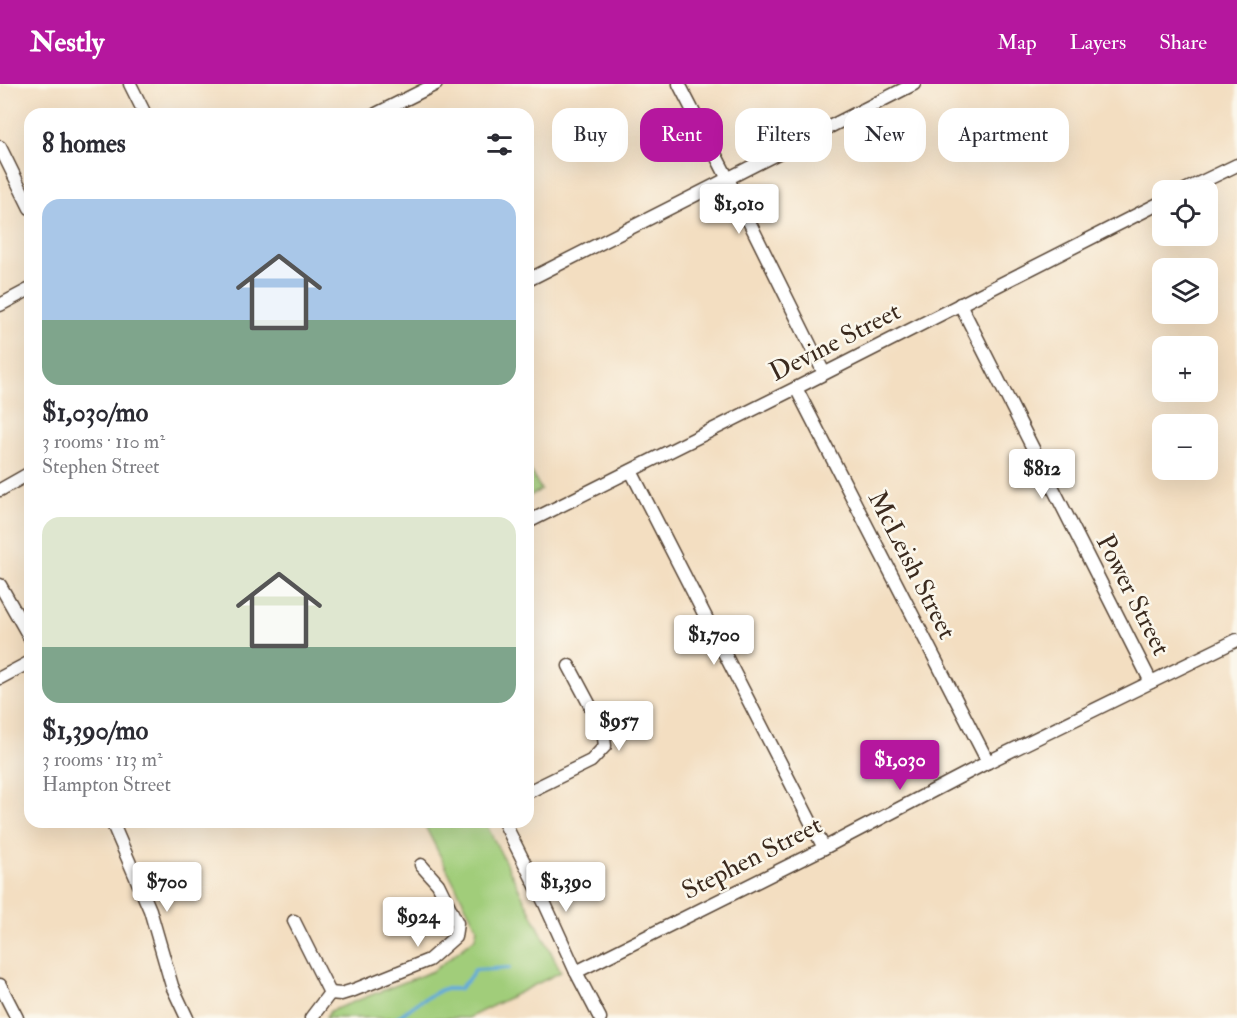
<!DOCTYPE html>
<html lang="en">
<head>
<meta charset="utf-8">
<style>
  :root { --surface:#fff; --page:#f2f2f3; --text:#2b2b33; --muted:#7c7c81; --accent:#b5179e }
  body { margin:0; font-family:"IM FELL Double Pica",serif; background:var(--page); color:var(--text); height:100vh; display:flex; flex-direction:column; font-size:22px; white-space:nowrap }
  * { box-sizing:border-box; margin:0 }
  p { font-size:20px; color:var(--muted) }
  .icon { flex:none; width:33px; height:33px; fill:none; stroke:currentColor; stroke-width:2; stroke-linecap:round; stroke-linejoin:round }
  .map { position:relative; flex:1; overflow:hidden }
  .panel { position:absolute; left:24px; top:24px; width:510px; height:720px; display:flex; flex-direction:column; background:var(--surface); border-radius:18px; box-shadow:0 6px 24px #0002 }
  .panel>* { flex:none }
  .hud { position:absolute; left:552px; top:24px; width:570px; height:54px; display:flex; gap:12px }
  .tools { position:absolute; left:1152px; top:96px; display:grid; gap:12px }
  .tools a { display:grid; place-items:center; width:66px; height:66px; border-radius:12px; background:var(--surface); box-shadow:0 6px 24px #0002; font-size:30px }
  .price { position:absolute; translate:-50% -51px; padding:0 14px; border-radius:6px; background:#fff; color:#222; font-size:20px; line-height:39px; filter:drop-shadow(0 2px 3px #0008) }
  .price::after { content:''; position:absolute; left:50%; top:36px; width:18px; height:14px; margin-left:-9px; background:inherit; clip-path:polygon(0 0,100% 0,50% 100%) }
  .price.active { background:var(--accent); color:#fff }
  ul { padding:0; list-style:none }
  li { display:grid; align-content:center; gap:12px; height:318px; padding:0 18px }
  li span { display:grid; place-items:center; height:186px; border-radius:18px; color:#555 }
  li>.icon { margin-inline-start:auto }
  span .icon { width:108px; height:108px; fill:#fffc; stroke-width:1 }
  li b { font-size:26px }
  h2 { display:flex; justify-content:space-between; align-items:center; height:72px; padding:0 18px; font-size:26px }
  .pill { padding:0 21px; border-radius:18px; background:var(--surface); box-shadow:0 6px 24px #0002; font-size:21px; line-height:54px }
  .pill.active { background:var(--accent); color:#fff }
  header { display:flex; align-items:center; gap:36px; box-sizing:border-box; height:84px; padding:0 30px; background:var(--accent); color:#fff }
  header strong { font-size:28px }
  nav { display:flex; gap:33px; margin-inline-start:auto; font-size:21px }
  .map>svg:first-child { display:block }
  .park { fill:#a1cd7a; stroke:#6e7c4c; stroke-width:1.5 }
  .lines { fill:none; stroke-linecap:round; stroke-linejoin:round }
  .stream { stroke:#62aad9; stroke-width:4 }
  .minor-casing { stroke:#574536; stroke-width:15 }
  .minor { stroke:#fff; stroke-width:12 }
  .labels { text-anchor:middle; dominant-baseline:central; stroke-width:5; stroke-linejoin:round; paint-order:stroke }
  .street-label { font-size:26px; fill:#3b2a1e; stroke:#fbf7ec }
</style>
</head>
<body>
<header>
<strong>Nestly</strong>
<nav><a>Map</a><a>Layers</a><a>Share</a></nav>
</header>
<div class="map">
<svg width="1237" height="934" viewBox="0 0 1237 934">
  <rect width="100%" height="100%" fill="#fbf7ec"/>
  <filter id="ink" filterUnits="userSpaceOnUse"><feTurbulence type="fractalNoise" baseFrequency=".0167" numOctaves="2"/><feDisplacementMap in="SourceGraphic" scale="12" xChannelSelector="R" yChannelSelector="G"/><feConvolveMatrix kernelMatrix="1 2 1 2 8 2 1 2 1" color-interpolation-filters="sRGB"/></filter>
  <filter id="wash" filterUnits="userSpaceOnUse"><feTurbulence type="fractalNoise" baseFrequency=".008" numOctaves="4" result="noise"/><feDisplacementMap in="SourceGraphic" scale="24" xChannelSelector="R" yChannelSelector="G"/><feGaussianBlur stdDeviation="1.35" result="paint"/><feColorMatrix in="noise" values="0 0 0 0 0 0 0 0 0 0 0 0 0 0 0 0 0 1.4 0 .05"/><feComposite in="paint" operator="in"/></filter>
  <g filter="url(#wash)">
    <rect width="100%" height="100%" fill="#f3dec1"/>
    <g class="park">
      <path d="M528 381 541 406 528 413Z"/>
      <path d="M423 738H485L561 888 468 934H326L330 927 433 887 475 854 477 844Z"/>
    </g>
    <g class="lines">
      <path class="stream" d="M397 934 417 919 443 905H459L468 896 475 886 509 884"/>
    </g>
  </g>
  <g filter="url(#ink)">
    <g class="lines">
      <g class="minor-casing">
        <g id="minor">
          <path d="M130 0 145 30"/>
          <path d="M679 0 728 95 824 289"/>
          <path d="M376 30 436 0"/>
          <path d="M0 63 30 124"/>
          <path d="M1185 106 1237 81"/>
          <path d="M528 196 914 0"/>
          <path d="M960 220 1151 598"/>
          <path d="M0 221 30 205"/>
          <path d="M796 304 988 678"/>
          <path d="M631 387 824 764"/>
          <path d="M0 406 30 389"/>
          <path d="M528 438 796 304 1162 118"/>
          <path d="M0 501 30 554"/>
          <path d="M0 594 30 578"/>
          <path d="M528 708 591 677 605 662 603 646 569 582"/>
          <path d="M112 738 150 826 172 902 187 934"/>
          <path d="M504 738 545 820 576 888 600 934"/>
          <path d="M294 837 330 909"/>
          <path d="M576 888 824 764 988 678 1237 556"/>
          <path d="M0 901 17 934"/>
          <path d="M330 909 341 910 354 906 429 876 455 853 457 839 438 800 421 781"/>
          <path d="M311 934 330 909"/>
        </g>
      </g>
      <use href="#minor" class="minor"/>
    </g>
  </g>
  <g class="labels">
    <g class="street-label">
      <text transform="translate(835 258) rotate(-27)">Devine Street</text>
      <text transform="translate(912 481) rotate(63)">McLeish Street</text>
      <text transform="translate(1133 511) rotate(63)">Power Street</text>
      <text transform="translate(752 774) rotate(-27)">Stephen Street</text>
    </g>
  </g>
</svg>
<div class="tools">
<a><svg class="icon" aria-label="locate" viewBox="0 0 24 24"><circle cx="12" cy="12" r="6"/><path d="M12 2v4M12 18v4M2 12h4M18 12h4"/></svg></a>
<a><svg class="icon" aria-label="layers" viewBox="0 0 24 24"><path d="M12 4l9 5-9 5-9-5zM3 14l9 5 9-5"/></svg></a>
<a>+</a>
<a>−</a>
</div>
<b class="price" style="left:739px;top:151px">$1,010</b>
<b class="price" style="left:1042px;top:416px">$812</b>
<b class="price" style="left:714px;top:582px">$1,700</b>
<b class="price" style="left:619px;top:668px">$957</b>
<b class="price active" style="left:900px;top:707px">$1,030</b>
<b class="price" style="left:167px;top:829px">$700</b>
<b class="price" style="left:566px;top:829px">$1,390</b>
<b class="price" style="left:418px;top:864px">$924</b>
<div class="hud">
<a class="pill">Buy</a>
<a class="pill active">Rent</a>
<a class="pill">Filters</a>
<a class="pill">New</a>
<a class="pill">Apartment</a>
</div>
<section class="panel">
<h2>8 homes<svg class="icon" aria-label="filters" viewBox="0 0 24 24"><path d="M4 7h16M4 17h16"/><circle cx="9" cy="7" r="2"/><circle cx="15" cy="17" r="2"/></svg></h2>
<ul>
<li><span style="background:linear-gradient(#a9c7e8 65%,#7fa58c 0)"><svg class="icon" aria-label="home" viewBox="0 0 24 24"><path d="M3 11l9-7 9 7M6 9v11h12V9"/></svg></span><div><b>$1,030/mo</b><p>3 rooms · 110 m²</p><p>Stephen Street</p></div></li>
<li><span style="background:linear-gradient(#dfe7d0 70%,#7fa58c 0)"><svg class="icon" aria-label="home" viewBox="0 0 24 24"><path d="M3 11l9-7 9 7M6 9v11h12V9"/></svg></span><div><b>$1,390/mo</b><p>3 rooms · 113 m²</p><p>Hampton Street</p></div></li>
</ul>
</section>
</div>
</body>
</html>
